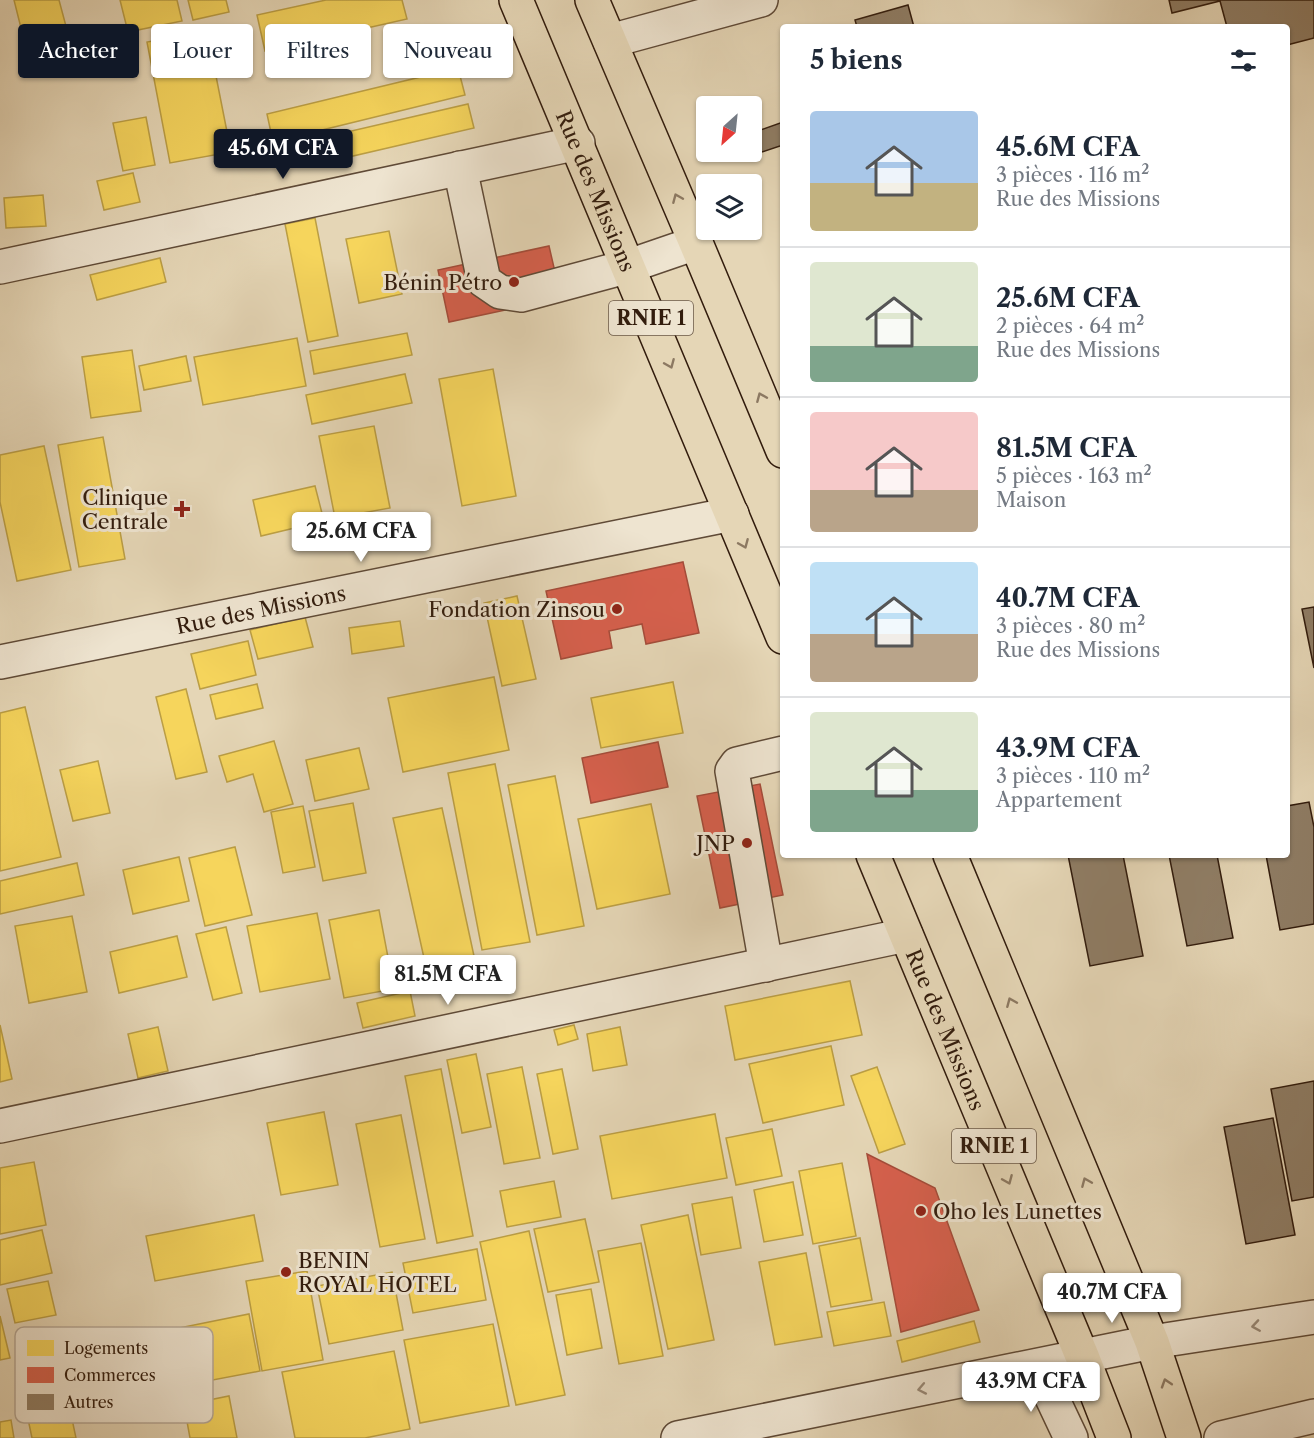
<!DOCTYPE html>
<html lang="fr">
<head>
<meta charset="utf-8">
<style>
  :root { --surface:#fff; --page:#f6f6f7; --text:#1f2937; --muted:#747a83; --line:#e0e1e3; --accent:#111827 }
  body { margin:0; font-family:"Libre Caslon Text",serif; background:var(--page); color:var(--text); height:100vh; display:flex; flex-direction:column; font-size:22px; white-space:nowrap }
  * { box-sizing:border-box; margin:0 }
  p { font-size:20px; color:var(--muted) }
  .icon { flex:none; width:33px; height:33px; fill:none; stroke:currentColor; stroke-width:2; stroke-linecap:round; stroke-linejoin:round }
  .map { position:relative; flex:1; overflow:hidden }
  .sheet { position:absolute; left:780px; top:24px; width:510px; height:834px; display:flex; flex-direction:column; background:var(--surface); border-radius:6px; box-shadow:0 2px 4px #0004 }
  .sheet>* { flex:none }
  .banner { position:absolute; left:18px; top:24px; width:570px; height:54px; display:flex; gap:12px }
  .needle { width:39px; rotate:207deg }
  .tools { position:absolute; left:696px; top:96px; display:grid; gap:12px }
  .tools a { display:grid; place-items:center; width:66px; height:66px; border-radius:6px; background:var(--surface); box-shadow:0 2px 4px #0004; font-size:30px }
  .price { position:absolute; translate:-50% -51px; padding:0 14px; border-radius:6px; background:#fff; color:#222; font-size:20px; line-height:39px; filter:drop-shadow(0 2px 3px #0008) }
  .price::after { content:''; position:absolute; left:50%; top:36px; width:18px; height:14px; margin-left:-9px; background:inherit; clip-path:polygon(0 0,100% 0,50% 100%) }
  .price.current { background:var(--accent); color:#fff }
  ul { padding:0; list-style:none }
  li { display:flex; align-items:center; gap:18px; height:150px; padding:0 30px }
  li+li { border-top:2px solid var(--line) }
  li span { display:grid; place-items:center; flex:none; width:168px; height:120px; border-radius:6px; color:#555 }
  li>.icon { margin-inline-start:auto }
  span .icon { width:72px; height:72px; fill:#fffc; stroke-width:1 }
  li b { font-size:26px }
  h2 { display:flex; justify-content:space-between; align-items:center; height:72px; padding:0 30px; font-size:26px }
  .pill { padding:0 21px; border-radius:6px; background:var(--surface); box-shadow:0 2px 4px #0004; font-size:21px; line-height:54px }
  .pill.current { background:var(--accent); color:#fff }
  .map>svg:first-child { display:block }
  .homes { fill:#f6d55c; stroke:#bb9e44; stroke-width:1.5 }
  .shops { fill:#d6604d; stroke:#a54c3a; stroke-width:1.5 }
  .building { fill:#8f7d65; stroke:#321c0d; stroke-width:1.5 }
  .lines { fill:none; stroke-linecap:round; stroke-linejoin:round }
  .minor-casing { stroke:#5f4a37; stroke-width:36 }
  .highway-casing { stroke:#321c0d; stroke-width:36 }
  .minor { stroke:#eee4d0; stroke-width:33 }
  .highway { stroke:#e5d6b6; stroke-width:33 }
  .oneway { stroke:#8c7962 }
  .oneway2 { stroke:#998a78 }
  .poi-dot { fill:#8f2418; stroke:#eee4d0; stroke-width:2 }
  .labels { text-anchor:middle; dominant-baseline:central; stroke-width:6; stroke-linejoin:round; paint-order:stroke }
  .shield { fill:#eee4d0; stroke:#6a5848; stroke-width:1.5 }
  .shield-label { font-size:20px; font-weight:bold; fill:#321c0d }
  .street-label { font-size:21px; fill:#321c0d; stroke:#eee4d0 }
  .poi-label { font-size:21px; fill:#321c0d; stroke:#eee4d0; text-anchor:end }
  .key { fill:#eee4d0; stroke:#b6a896; stroke-width:1.5 }
  .key-label { font-size:16px; fill:#321c0d }
</style>
</head>
<body>
<div class="map">
<svg width="1314" height="1438" viewBox="0 0 1314 1438">
  <rect width="100%" height="100%" fill="#e5d6b6"/>
  <filter id="stains"><feTurbulence type="fractalNoise" baseFrequency=".00333" numOctaves="4"/><feColorMatrix values="0 0 0 0 .2 0 0 0 0 .09 0 0 0 0 .02 0 0 0 .5 -.17"/></filter>
  <radialGradient id="worn" r=".72"><stop offset=".6" stop-color="#630" stop-opacity="0"/><stop offset="1" stop-color="#630" stop-opacity=".3"/></radialGradient>
  <g class="homes">
    <path d="M14 0H59L71 45 28 56Z"/>
    <path d="M120 0H177L182 21 128 32Z"/>
    <path d="M188 0H226L229 12 193 20Z"/>
    <path d="M326 0H402L407 19 265 51 257 15Z"/>
    <path d="M233 26 242 72 216 76 231 152 170 163 147 42Z"/>
    <path d="M458 68 465 95 273 142 267 114Z"/>
    <path d="M468 104 474 128 340 159 334 135Z"/>
    <path d="M146 117 155 165 123 171 113 123Z"/>
    <path d="M133 173 140 202 104 210 97 181Z"/>
    <path d="M43 195 46 226 6 228 4 198Z"/>
    <path d="M315 218 338 336 308 342 285 224Z"/>
    <path d="M389 231 402 294 359 303 346 239Z"/>
    <path d="M160 258 166 282 97 300 90 275Z"/>
    <path d="M407 333 412 355 314 374 310 351Z"/>
    <path d="M297 338 306 386 203 405 194 357Z"/>
    <path d="M132 350 141 411 91 418 82 357Z"/>
    <path d="M186 356 191 381 144 390 139 366Z"/>
    <path d="M493 369 516 496 462 506 439 379Z"/>
    <path d="M405 374 412 403 312 424 306 395Z"/>
    <path d="M374 426 390 508 335 518 319 436Z"/>
    <path d="M103 437 125 559 79 567 58 445Z"/>
    <path d="M44 446 71 570 17 581 0 502V455Z"/>
    <path d="M315 486 324 521 261 536 253 500Z"/>
    <path d="M517 596 536 679 502 686 484 603Z"/>
    <path d="M305 617 313 647 258 659 250 630Z"/>
    <path d="M400 621 404 646 352 654 349 628Z"/>
    <path d="M248 641 256 675 200 689 191 654Z"/>
    <path d="M494 677 509 750 403 772 388 698Z"/>
    <path d="M673 682 683 733 601 748 591 698Z"/>
    <path d="M257 684 263 708 216 719 210 695Z"/>
    <path d="M186 689 207 772 176 779 156 697Z"/>
    <path d="M25 707 61 857 0 871V713Z"/>
    <path d="M274 741 293 804 264 812 253 774 227 782 219 756Z"/>
    <path d="M359 748 369 789 315 801 306 760Z"/>
    <path d="M98 761 110 813 73 821 60 770Z"/>
    <path d="M495 764 530 942 482 950 448 773Z"/>
    <path d="M555 776 584 926 537 935 508 785Z"/>
    <path d="M353 803 366 873 323 881 309 811Z"/>
    <path d="M651 804 670 894 597 909 578 819Z"/>
    <path d="M303 806 315 867 283 873 271 812Z"/>
    <path d="M442 808 474 956 426 967 393 818Z"/>
    <path d="M235 847 252 915 205 926 189 858Z"/>
    <path d="M179 857 189 901 133 914 123 870Z"/>
    <path d="M77 863 84 895 0 914V881Z"/>
    <path d="M379 910 394 989 344 998 329 920Z"/>
    <path d="M317 913 330 979 260 992 247 926Z"/>
    <path d="M72 916 87 992 29 1003 15 926Z"/>
    <path d="M226 927 242 993 213 1000 196 934Z"/>
    <path d="M177 936 187 977 119 993 110 952Z"/>
    <path d="M850 981 862 1035 735 1060 725 1006Z"/>
    <path d="M410 991 415 1016 363 1028 357 1003Z"/>
    <path d="M0 1025 12 1079 0 1082Z"/>
    <path d="M574 1025 578 1039 558 1045 554 1030Z"/>
    <path d="M158 1027 168 1071 138 1078 128 1034Z"/>
    <path d="M620 1027 627 1065 593 1071 587 1034Z"/>
    <path d="M831 1046 844 1105 763 1123 749 1064Z"/>
    <path d="M476 1054 491 1127 462 1133 447 1060Z"/>
    <path d="M522 1067 540 1158 504 1164 487 1074Z"/>
    <path d="M877 1067 905 1144 879 1153 851 1076Z"/>
    <path d="M441 1069 473 1236 437 1243 405 1076Z"/>
    <path d="M562 1069 578 1149 553 1154 537 1074Z"/>
    <path d="M324 1112 338 1185 281 1195 267 1123Z"/>
    <path d="M715 1114 727 1178 612 1199 600 1136Z"/>
    <path d="M401 1115 425 1239 380 1247 356 1124Z"/>
    <path d="M772 1129 782 1176 736 1185 726 1138Z"/>
    <path d="M34 1162 46 1225 0 1234V1168Z"/>
    <path d="M842 1163 856 1236 813 1244 799 1171Z"/>
    <path d="M554 1181 561 1217 507 1227 500 1191Z"/>
    <path d="M793 1182 803 1235 764 1242 754 1190Z"/>
    <path d="M732 1197 741 1248 701 1255 692 1204Z"/>
    <path d="M254 1215 263 1261 155 1281 146 1236Z"/>
    <path d="M688 1215 714 1340 668 1349 641 1225Z"/>
    <path d="M585 1219 599 1282 548 1292 534 1229Z"/>
    <path d="M42 1230 52 1273 0 1285V1240Z"/>
    <path d="M529 1231 565 1395 516 1405 480 1242Z"/>
    <path d="M860 1238 872 1300 831 1307 819 1246Z"/>
    <path d="M641 1243 663 1356 619 1364 598 1251Z"/>
    <path d="M477 1249 486 1300 413 1313 403 1263Z"/>
    <path d="M806 1253 822 1337 775 1345 759 1262Z"/>
    <path d="M307 1271 323 1360 262 1371 246 1281Z"/>
    <path d="M392 1272 403 1330 329 1344 317 1286Z"/>
    <path d="M48 1281 56 1315 15 1323 7 1289Z"/>
    <path d="M591 1289 602 1348 567 1355 556 1295Z"/>
    <path d="M884 1302 891 1336 834 1346 827 1312Z"/>
    <path d="M249 1314 260 1371 176 1387 164 1331Z"/>
    <path d="M0 1316 10 1358 0 1360Z"/>
    <path d="M974 1321 980 1342 902 1362 897 1341Z"/>
    <path d="M493 1324 509 1406 420 1423 404 1340Z"/>
    <path d="M394 1351 410 1429 365 1438H295L282 1372Z"/>
    <path d="M61 1367 76 1438H32L19 1376Z"/>
    <path d="M229 1396 237 1438H190L184 1405Z"/>
    <path d="M11 1420 14 1438H0V1422Z"/>
  </g>
  <g class="shops">
    <path d="M549 246 561 298 449 322 438 270Z"/>
    <path d="M683 562 699 633 646 644 642 624 609 631 612 648 561 659 546 591Z"/>
    <path d="M658 742 668 787 591 803 582 758Z"/>
    <path d="M760 784 783 895 720 908 697 796Z"/>
    <path d="M867 1154 935 1188 979 1310 901 1332Z"/>
  </g>
  <g class="building">
    <path d="M1169 0H1314V38L1287 45V27H1227L1220 1 1172 13Z"/>
    <path d="M908 5 914 27H857L855 20Z"/>
    <path d="M783 122V145L735 161 732 152H752V133Z"/>
    <path d="M1314 607V668L1302 609Z"/>
    <path d="M1309 802 1314 827V924L1280 930 1266 855H1287V806Z"/>
    <path d="M1068 855H1123L1143 956 1090 966Z"/>
    <path d="M1169 855H1217L1233 938 1187 946Z"/>
    <path d="M1314 1081V1197L1292 1201 1271 1089Z"/>
    <path d="M1273 1118 1295 1235 1246 1244 1224 1127Z"/>
  </g>
  <g class="lines">
    <g class="minor-casing">
      <g id="minor">
        <path d="M610 41 761 0"/>
        <path d="M460 168 484 281 500 292 521 295 629 266 696 243"/>
        <path d="M0 267 578 143"/>
        <path id="s1" d="M0 662 732 514"/>
        <path d="M766 965 732 771 737 764 783 753"/>
        <path d="M0 1126 906 935"/>
        <path d="M1037 1366 1071 1438"/>
        <path d="M678 1438 1152 1342 1314 1317"/>
        <path d="M1221 1438 1314 1416"/>
      </g>
    </g>
    <g class="highway-casing">
      <g id="highway">
        <path id="s2" d="M516 0 783 637"/>
        <path d="M592 0 696 243 783 451"/>
        <path id="s3" d="M873 855 1082 1356 1114 1438"/>
        <path d="M950 855 1152 1342 1184 1438"/>
      </g>
    </g>
    <use href="#minor" class="minor"/>
    <use href="#highway" class="highway"/>
  </g>
  <defs><path id="oneway-chevron" d="M-2-3.5L2.5 0L-2 3.5" fill="none" stroke-width="1.6" stroke-linecap="round" stroke-linejoin="round" transform="scale(1.5)"/></defs>
  <g class="oneway">
    <use href="#oneway-chevron" transform="translate(677 198) rotate(-113)"/>
    <use href="#oneway-chevron" transform="translate(670 364) rotate(67)"/>
    <use href="#oneway-chevron" transform="translate(761 397) rotate(-113)"/>
    <use href="#oneway-chevron" transform="translate(744 544) rotate(67)"/>
    <use href="#oneway-chevron" transform="translate(1011 1002) rotate(-113)"/>
    <use href="#oneway-chevron" transform="translate(1008 1180) rotate(67)"/>
    <use href="#oneway-chevron" transform="translate(1086 1182) rotate(-113)"/>
    <use href="#oneway-chevron" transform="translate(1166 1383) rotate(-108)"/>
  </g>
  <g class="oneway2">
    <use href="#oneway-chevron" transform="translate(1256 1326) rotate(171)"/>
    <use href="#oneway-chevron" transform="translate(922 1389) rotate(169)"/>
  </g>
  <g class="poi-dot">
    <circle cx="514" cy="282" r="6"/>
    <path d="M179 500h6v6h6v6h-6v6h-6v-6h-6v-6h6z"/>
    <circle cx="617" cy="609" r="6"/>
    <circle cx="747" cy="843" r="6"/>
    <circle cx="921" cy="1211" r="6"/>
    <circle cx="286" cy="1272" r="6"/>
  </g>
  <g class="labels">
    <g class="shield">
      <rect x="609" y="301" width="84" height="34" rx="4.5"/>
      <rect x="952" y="1129" width="84" height="34" rx="4.5"/>
    </g>
    <g class="shield-label">
      <text x="651" y="318">RNIE 1</text>
      <text x="994" y="1146">RNIE 1</text>
    </g>
    <g class="street-label">
      <text stroke="none"><textPath href="#s2" startOffset="207">Rue des Missions</textPath></text>
      <text stroke="none"><textPath href="#s1" startOffset="266">Rue des Missions</textPath></text>
      <text stroke="none"><textPath href="#s3" startOffset="189">Rue des Missions</textPath></text>
    </g>
    <g class="poi-label">
      <text x="502" y="282">Bénin Pétro</text>
      <text x="168" y="497">Clinique<tspan x="168" dy="24">Centrale</tspan></text>
      <text x="605" y="609">Fondation Zinsou</text>
      <text x="735" y="843">JNP</text>
      <text x="933" y="1211" text-anchor="start">Oho les Lunettes</text>
      <text x="298" y="1260" text-anchor="start">BENIN<tspan x="298" dy="24">ROYAL HOTEL</tspan></text>
    </g>
  </g>
  <rect x="15" y="1327" width="198" height="96" rx="9" class="key"/>
  <rect x="27" y="1340" width="27" height="16" fill="#f6d55c"/>
  <rect x="27" y="1367" width="27" height="16" fill="#d6604d"/>
  <rect x="27" y="1394" width="27" height="16" fill="#8f7d65"/>
  <g class="key-label">
    <text x="64" y="1354">Logements</text>
    <text x="64" y="1381">Commerces</text>
    <text x="64" y="1408">Autres</text>
  </g>
  <rect width="100%" height="100%" filter="url(#stains)"/>
  <rect width="100%" height="100%" fill="url(#worn)"/>
</svg>
<div class="tools">
<a><svg class="needle" viewBox="-14 -14 28 28"><path d="M0-13l5 13h-10z" fill="#e53935"/><path d="M0 13l5-13h-10z" fill="#747a83"/></svg></a>
<a><svg class="icon" aria-label="layers" viewBox="0 0 24 24"><path d="M12 4l9 5-9 5-9-5zM3 14l9 5 9-5"/></svg></a>
</div>
<b class="price current" style="left:283px;top:180px">45.6M CFA</b>
<b class="price" style="left:361px;top:563px">25.6M CFA</b>
<b class="price" style="left:448px;top:1006px">81.5M CFA</b>
<b class="price" style="left:1112px;top:1324px">40.7M CFA</b>
<b class="price" style="left:1031px;top:1413px">43.9M CFA</b>
<div class="banner">
<a class="pill current">Acheter</a>
<a class="pill">Louer</a>
<a class="pill">Filtres</a>
<a class="pill">Nouveau</a>
</div>
<section class="sheet">
<h2>5 biens<svg class="icon" aria-label="filters" viewBox="0 0 24 24"><path d="M4 7h16M4 17h16"/><circle cx="9" cy="7" r="2"/><circle cx="15" cy="17" r="2"/></svg></h2>
<ul>
<li><span style="background:linear-gradient(#a9c7e8 60%,#c2b280 0)"><svg class="icon" aria-label="home" viewBox="0 0 24 24"><path d="M3 11l9-7 9 7M6 9v11h12V9"/></svg></span><div><b>45.6M CFA</b><p>3 pièces · 116 m²</p><p>Rue des Missions</p></div></li>
<li><span style="background:linear-gradient(#dfe7d0 70%,#7fa58c 0)"><svg class="icon" aria-label="home" viewBox="0 0 24 24"><path d="M3 11l9-7 9 7M6 9v11h12V9"/></svg></span><div><b>25.6M CFA</b><p>2 pièces · 64 m²</p><p>Rue des Missions</p></div></li>
<li><span style="background:linear-gradient(#f6c9c9 65%,#b9a48a 0)"><svg class="icon" aria-label="home" viewBox="0 0 24 24"><path d="M3 11l9-7 9 7M6 9v11h12V9"/></svg></span><div><b>81.5M CFA</b><p>5 pièces · 163 m²</p><p>Maison</p></div></li>
<li><span style="background:linear-gradient(#bfe0f5 60%,#b9a48a 0)"><svg class="icon" aria-label="home" viewBox="0 0 24 24"><path d="M3 11l9-7 9 7M6 9v11h12V9"/></svg></span><div><b>40.7M CFA</b><p>3 pièces · 80 m²</p><p>Rue des Missions</p></div></li>
<li><span style="background:linear-gradient(#dfe7d0 65%,#7fa58c 0)"><svg class="icon" aria-label="home" viewBox="0 0 24 24"><path d="M3 11l9-7 9 7M6 9v11h12V9"/></svg></span><div><b>43.9M CFA</b><p>3 pièces · 110 m²</p><p>Appartement</p></div></li>
</ul>
</section>
</div>
</body>
</html>
